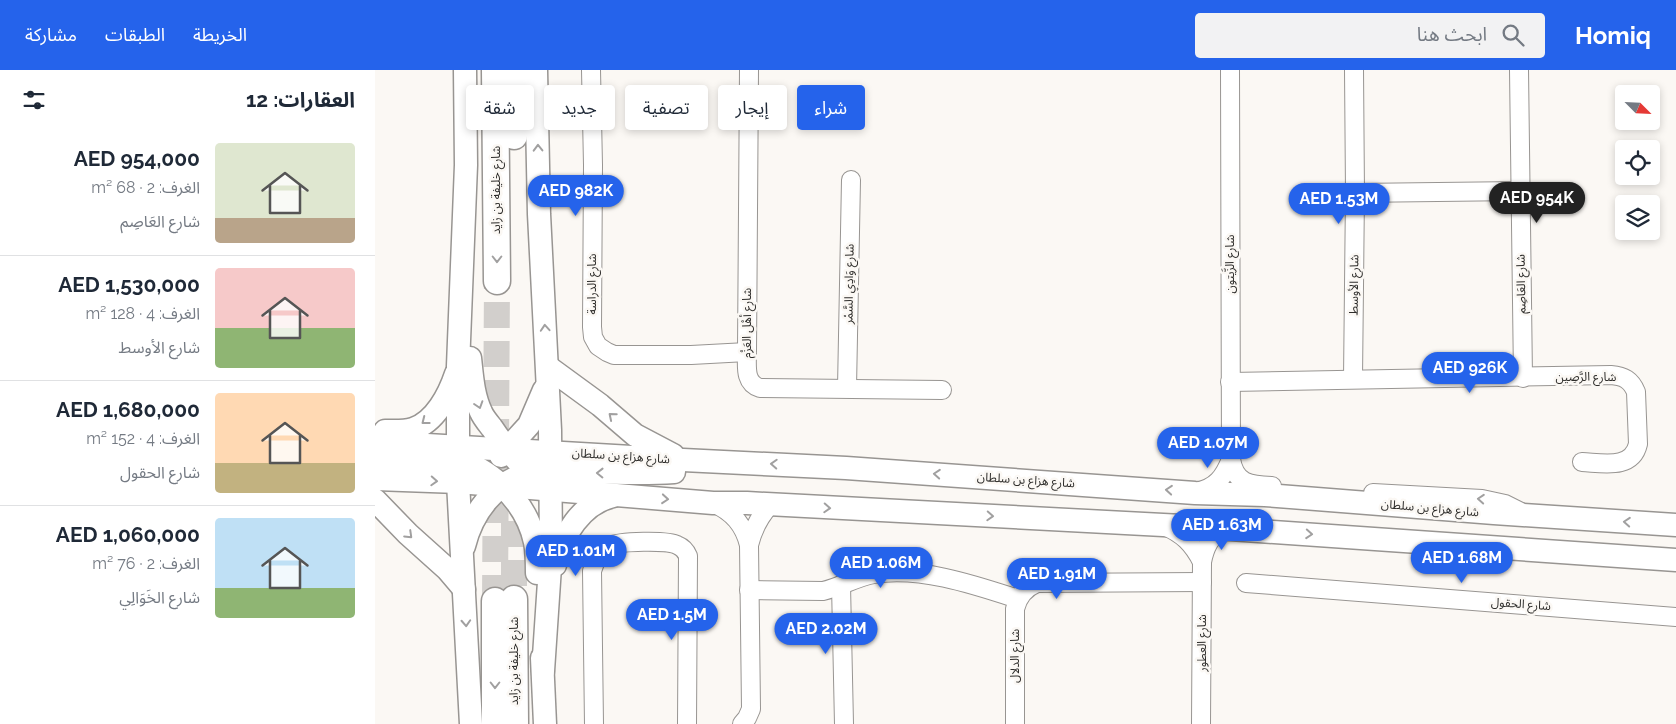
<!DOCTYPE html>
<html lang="ar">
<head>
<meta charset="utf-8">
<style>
  :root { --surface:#fff; --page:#f2f2f3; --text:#1f2937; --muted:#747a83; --line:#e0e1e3; --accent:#2563eb }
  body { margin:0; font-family:Raleway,"Noto Sans Arabic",sans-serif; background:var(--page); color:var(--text); direction:rtl; height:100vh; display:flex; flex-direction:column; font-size:19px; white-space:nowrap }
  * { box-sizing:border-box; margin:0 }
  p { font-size:16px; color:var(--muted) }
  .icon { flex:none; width:28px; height:28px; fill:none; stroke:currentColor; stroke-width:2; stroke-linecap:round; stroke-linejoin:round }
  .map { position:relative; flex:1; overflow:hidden; direction:ltr }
  .panel { display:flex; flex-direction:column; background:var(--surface); width:375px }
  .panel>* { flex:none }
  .top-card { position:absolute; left:15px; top:15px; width:475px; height:45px; direction:rtl; display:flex; gap:10px }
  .needle { width:32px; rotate:114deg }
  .tools { position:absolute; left:1240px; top:15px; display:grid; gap:10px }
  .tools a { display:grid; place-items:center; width:45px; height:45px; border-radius:5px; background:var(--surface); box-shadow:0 2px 8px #0003; font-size:25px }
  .price { position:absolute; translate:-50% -42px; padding:0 11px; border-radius:18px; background:var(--accent); color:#fff; font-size:16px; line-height:32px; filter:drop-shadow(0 1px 2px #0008) }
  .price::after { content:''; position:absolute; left:50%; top:30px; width:15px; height:11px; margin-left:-8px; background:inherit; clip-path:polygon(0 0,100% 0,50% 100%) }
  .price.selected { background:#222; color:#fff }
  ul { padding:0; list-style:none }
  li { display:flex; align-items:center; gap:15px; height:125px; padding:0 20px }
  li+li { border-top:1px solid var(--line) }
  li span { display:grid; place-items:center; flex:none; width:140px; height:100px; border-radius:5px; color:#555 }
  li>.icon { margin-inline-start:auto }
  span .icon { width:60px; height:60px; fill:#fffc; stroke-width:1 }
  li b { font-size:21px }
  h2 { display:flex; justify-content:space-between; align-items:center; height:60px; padding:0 20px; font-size:21px }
  .chip { padding:0 18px; border-radius:5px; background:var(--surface); box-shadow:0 2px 8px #0003; font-size:18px; line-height:45px }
  .chip.selected { background:var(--accent); color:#fff }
  header { display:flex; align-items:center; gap:30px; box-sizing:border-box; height:70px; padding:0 25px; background:var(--accent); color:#fff }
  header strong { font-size:24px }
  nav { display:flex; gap:28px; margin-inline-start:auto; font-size:18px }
  .search { width:350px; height:45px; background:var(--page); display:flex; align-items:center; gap:12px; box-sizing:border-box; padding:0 18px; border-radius:5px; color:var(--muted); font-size:19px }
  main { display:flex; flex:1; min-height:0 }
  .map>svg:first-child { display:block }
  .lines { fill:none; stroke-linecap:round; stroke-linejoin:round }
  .highway-tunnel { stroke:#d2cfcc; stroke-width:26; stroke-dasharray:26 13; stroke-linecap:butt }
  .minor-casing { stroke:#989592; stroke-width:20 }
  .major-casing { stroke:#989592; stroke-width:25 }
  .highway-casing { stroke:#989592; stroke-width:29 }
  .minor { stroke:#fff; stroke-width:18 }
  .major { stroke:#fff; stroke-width:22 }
  .highway { stroke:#fff; stroke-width:26 }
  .oneway { stroke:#a1a0a0 }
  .labels { text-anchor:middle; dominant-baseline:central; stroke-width:5; stroke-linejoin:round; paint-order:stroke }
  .street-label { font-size:12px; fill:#2e2d2b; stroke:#fbf8f4 }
</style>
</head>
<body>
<header>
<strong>Homiq</strong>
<div class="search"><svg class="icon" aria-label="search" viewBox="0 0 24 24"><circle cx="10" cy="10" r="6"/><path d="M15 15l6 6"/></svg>ابحث هنا</div>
<nav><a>الخريطة</a><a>الطبقات</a><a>مشاركة</a></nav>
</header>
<main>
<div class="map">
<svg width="1301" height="654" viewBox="0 0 1301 654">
  <rect width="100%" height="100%" fill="#fbf8f4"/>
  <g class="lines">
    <g class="highway-tunnel">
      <path d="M139 412V529"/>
      <path d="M120 531 122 211"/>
    </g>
    <g class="minor-casing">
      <g id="minor">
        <path d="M216 0 218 95 217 257 218 267 223 276 232 282 239 285H316L372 282"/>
        <path d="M374 0 372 282C372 296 369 313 385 318L567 320"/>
        <path d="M855 0 856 389C860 414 875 415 897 416"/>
        <path d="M1144 0 1148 308"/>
        <path d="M980 123 1145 121"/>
        <path d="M978 309 980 123 979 0"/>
        <path d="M855 312 1236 305C1249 306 1256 310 1261 322L1263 374C1257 400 1228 393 1207 392"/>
        <path d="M472 318 476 110"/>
        <path d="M821 422C841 418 849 407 856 389"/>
        <path d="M998 423 1107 429 1130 434 1144 441"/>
        <path d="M338 433C358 442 369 455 374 475"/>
        <path d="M789 456C807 463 818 474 827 492"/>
        <path d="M871 513 1301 547"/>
        <path d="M466 515 469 654"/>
        <path d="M374 520 448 521C466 517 481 507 499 504 544 496 600 515 643 529"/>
        <path d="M219 654 217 501C220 491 225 481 235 476 244 471 293 470 302 475 307 477 311 481 313 486L312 654"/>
        <path d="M367 654 372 648 376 639 374 475C378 459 384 447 395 435"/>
        <path d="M640 654V539C643 526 650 518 662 513L827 512"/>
        <path d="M826 654 827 492C830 477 835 467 848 458"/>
      </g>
    </g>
    <g class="major-casing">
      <g id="major">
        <path d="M90 0 91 95 83 296V412L96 654"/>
        <path d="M161 0 164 144 175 360 176 482 168 601"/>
        <path d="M95 288C97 306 98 325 106 342 108 347 113 353 117 358 133 382 151 403 175 420"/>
        <path d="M173 297 225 335 260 365 298 385"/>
        <path d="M10 361C19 361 28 362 38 359 60 352 74 325 81 304"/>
        <path d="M0 372 308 390 471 398 820 423 890 425 1119 443 1301 455"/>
        <path d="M71 384C113 398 150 427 160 472 162 482 162 493 162 503"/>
        <path d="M126 386 154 355 169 320"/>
        <path d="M0 392 89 396"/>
        <path d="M0 409 83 412 338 433H372L826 457 1301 490"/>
        <path d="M0 430 33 464 72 499 89 519"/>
        <path d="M89 476C97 443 120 411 155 403 173 399 193 402 212 402 241 403 270 404 299 402"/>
        <path d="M180 495C187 465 207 433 238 426"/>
        <path d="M167 588 170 654"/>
      </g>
    </g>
    <g class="highway-casing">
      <g id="highway">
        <path d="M120 0 122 211"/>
        <path d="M139 0V66"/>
        <path d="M139 529 140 654"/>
        <path d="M120 531V654"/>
      </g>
    </g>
    <use href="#minor" class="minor"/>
    <use href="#major" class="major"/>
    <use href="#highway" class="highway"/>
  </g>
  <defs><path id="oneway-chevron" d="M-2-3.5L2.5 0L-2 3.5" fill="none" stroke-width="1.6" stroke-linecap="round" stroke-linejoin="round" transform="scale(1.25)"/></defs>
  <g class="oneway">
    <use href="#oneway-chevron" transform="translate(163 78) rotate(-91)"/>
    <use href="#oneway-chevron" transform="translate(122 189) rotate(90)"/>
    <use href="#oneway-chevron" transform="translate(170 258) rotate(-94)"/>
    <use href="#oneway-chevron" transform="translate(104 335) rotate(72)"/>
    <use href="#oneway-chevron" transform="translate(237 346) rotate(-140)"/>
    <use href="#oneway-chevron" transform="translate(50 351) rotate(142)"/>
    <use href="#oneway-chevron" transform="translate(399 394) rotate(-177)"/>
    <use href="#oneway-chevron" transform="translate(225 403) rotate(-179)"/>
    <use href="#oneway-chevron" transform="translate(562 404) rotate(-176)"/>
    <use href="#oneway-chevron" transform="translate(59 411) rotate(3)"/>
    <use href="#oneway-chevron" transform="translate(794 420) rotate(-175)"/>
    <use href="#oneway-chevron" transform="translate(290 429) rotate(5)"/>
    <use href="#oneway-chevron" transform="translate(1106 429) rotate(-176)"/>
    <use href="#oneway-chevron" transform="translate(452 438) rotate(3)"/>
    <use href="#oneway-chevron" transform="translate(615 446) rotate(3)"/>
    <use href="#oneway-chevron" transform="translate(1252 452) rotate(-176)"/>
    <use href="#oneway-chevron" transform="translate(934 464) rotate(4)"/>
    <use href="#oneway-chevron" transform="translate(34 465) rotate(44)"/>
    <use href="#oneway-chevron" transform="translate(91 553) rotate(87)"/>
    <use href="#oneway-chevron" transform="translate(120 615) rotate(90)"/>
  </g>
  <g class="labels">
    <g class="street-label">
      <text transform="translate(121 120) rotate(-90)">شارع خليفة بن زايد</text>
      <text transform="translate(855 194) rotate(-90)">شارع الزَّيتون</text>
      <text transform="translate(217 214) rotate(-90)">شارع الدراسة</text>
      <text transform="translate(474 214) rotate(-89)">شارع وَادِي السَّمْر</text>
      <text transform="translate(1146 214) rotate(-91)">شارع العَاصِم</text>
      <text transform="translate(979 215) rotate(-89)">شارع الأوسط</text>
      <text transform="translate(372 253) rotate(-90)">شارع أهْل العَزْم</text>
      <text x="1211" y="307">شارع الرَّصِين</text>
      <text transform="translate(246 386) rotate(4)">شارع هزاع بن سلطان</text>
      <text transform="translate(651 410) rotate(4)">شارع هزاع بن سلطان</text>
      <text transform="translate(1055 438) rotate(5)">شارع هزاع بن سلطان</text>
      <text transform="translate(1146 534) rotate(4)">شارع الحقول</text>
      <text transform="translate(827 573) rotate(-90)">شارع العطور</text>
      <text transform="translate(640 586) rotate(-90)">شارع الدلال</text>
      <text transform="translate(139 591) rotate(-90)">شارع خليفة بن زايد</text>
    </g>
  </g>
</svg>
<div class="tools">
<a><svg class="needle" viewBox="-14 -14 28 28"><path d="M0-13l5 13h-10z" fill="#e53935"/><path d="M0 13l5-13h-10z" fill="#747a83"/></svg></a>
<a><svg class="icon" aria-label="locate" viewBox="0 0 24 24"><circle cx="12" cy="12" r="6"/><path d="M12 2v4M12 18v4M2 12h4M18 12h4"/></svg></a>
<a><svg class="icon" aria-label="layers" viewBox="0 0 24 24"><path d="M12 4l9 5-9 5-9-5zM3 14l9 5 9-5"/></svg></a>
</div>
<b class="price" style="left:201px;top:147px">AED 982K</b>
<b class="price selected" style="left:1162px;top:154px">AED 954K</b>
<b class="price" style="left:964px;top:155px">AED 1.53M</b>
<b class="price" style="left:1095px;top:324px">AED 926K</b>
<b class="price" style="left:833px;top:399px">AED 1.07M</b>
<b class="price" style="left:847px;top:481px">AED 1.63M</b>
<b class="price" style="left:201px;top:507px">AED 1.01M</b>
<b class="price" style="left:1087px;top:514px">AED 1.68M</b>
<b class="price" style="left:506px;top:519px">AED 1.06M</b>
<b class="price" style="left:682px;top:530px">AED 1.91M</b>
<b class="price" style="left:297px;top:571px">AED 1.5M</b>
<b class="price" style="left:451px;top:585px">AED 2.02M</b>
<div class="top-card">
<a class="chip selected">شراء</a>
<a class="chip">إيجار</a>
<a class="chip">تصفية</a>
<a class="chip">جديد</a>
<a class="chip">شقة</a>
</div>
</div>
<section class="panel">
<h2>العقارات: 12<svg class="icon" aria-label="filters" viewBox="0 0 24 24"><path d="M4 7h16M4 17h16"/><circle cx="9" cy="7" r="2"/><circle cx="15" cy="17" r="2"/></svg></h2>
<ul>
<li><span style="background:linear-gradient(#dfe7d0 75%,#b9a48a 0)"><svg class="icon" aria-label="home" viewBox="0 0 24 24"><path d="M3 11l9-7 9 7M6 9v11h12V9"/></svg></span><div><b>AED 954,000</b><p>الغرف: 2 · 68 m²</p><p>شارع العَاصِم</p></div></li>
<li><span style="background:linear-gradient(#f6c9c9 60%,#8fb573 0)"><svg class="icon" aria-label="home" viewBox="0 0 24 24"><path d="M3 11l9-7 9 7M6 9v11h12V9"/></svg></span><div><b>AED 1,530,000</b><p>الغرف: 4 · 128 m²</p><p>شارع الأوسط</p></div></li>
<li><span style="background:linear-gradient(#ffd9b3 70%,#c2b280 0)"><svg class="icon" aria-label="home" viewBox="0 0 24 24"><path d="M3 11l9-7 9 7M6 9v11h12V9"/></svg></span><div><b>AED 1,680,000</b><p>الغرف: 4 · 152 m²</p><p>شارع الحقول</p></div></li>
<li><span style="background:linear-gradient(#bfe0f5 70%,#8fb573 0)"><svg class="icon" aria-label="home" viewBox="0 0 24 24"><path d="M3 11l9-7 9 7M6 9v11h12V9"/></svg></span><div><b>AED 1,060,000</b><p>الغرف: 2 · 76 m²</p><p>شارع الخَوَالِي</p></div></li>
</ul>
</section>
</main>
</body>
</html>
